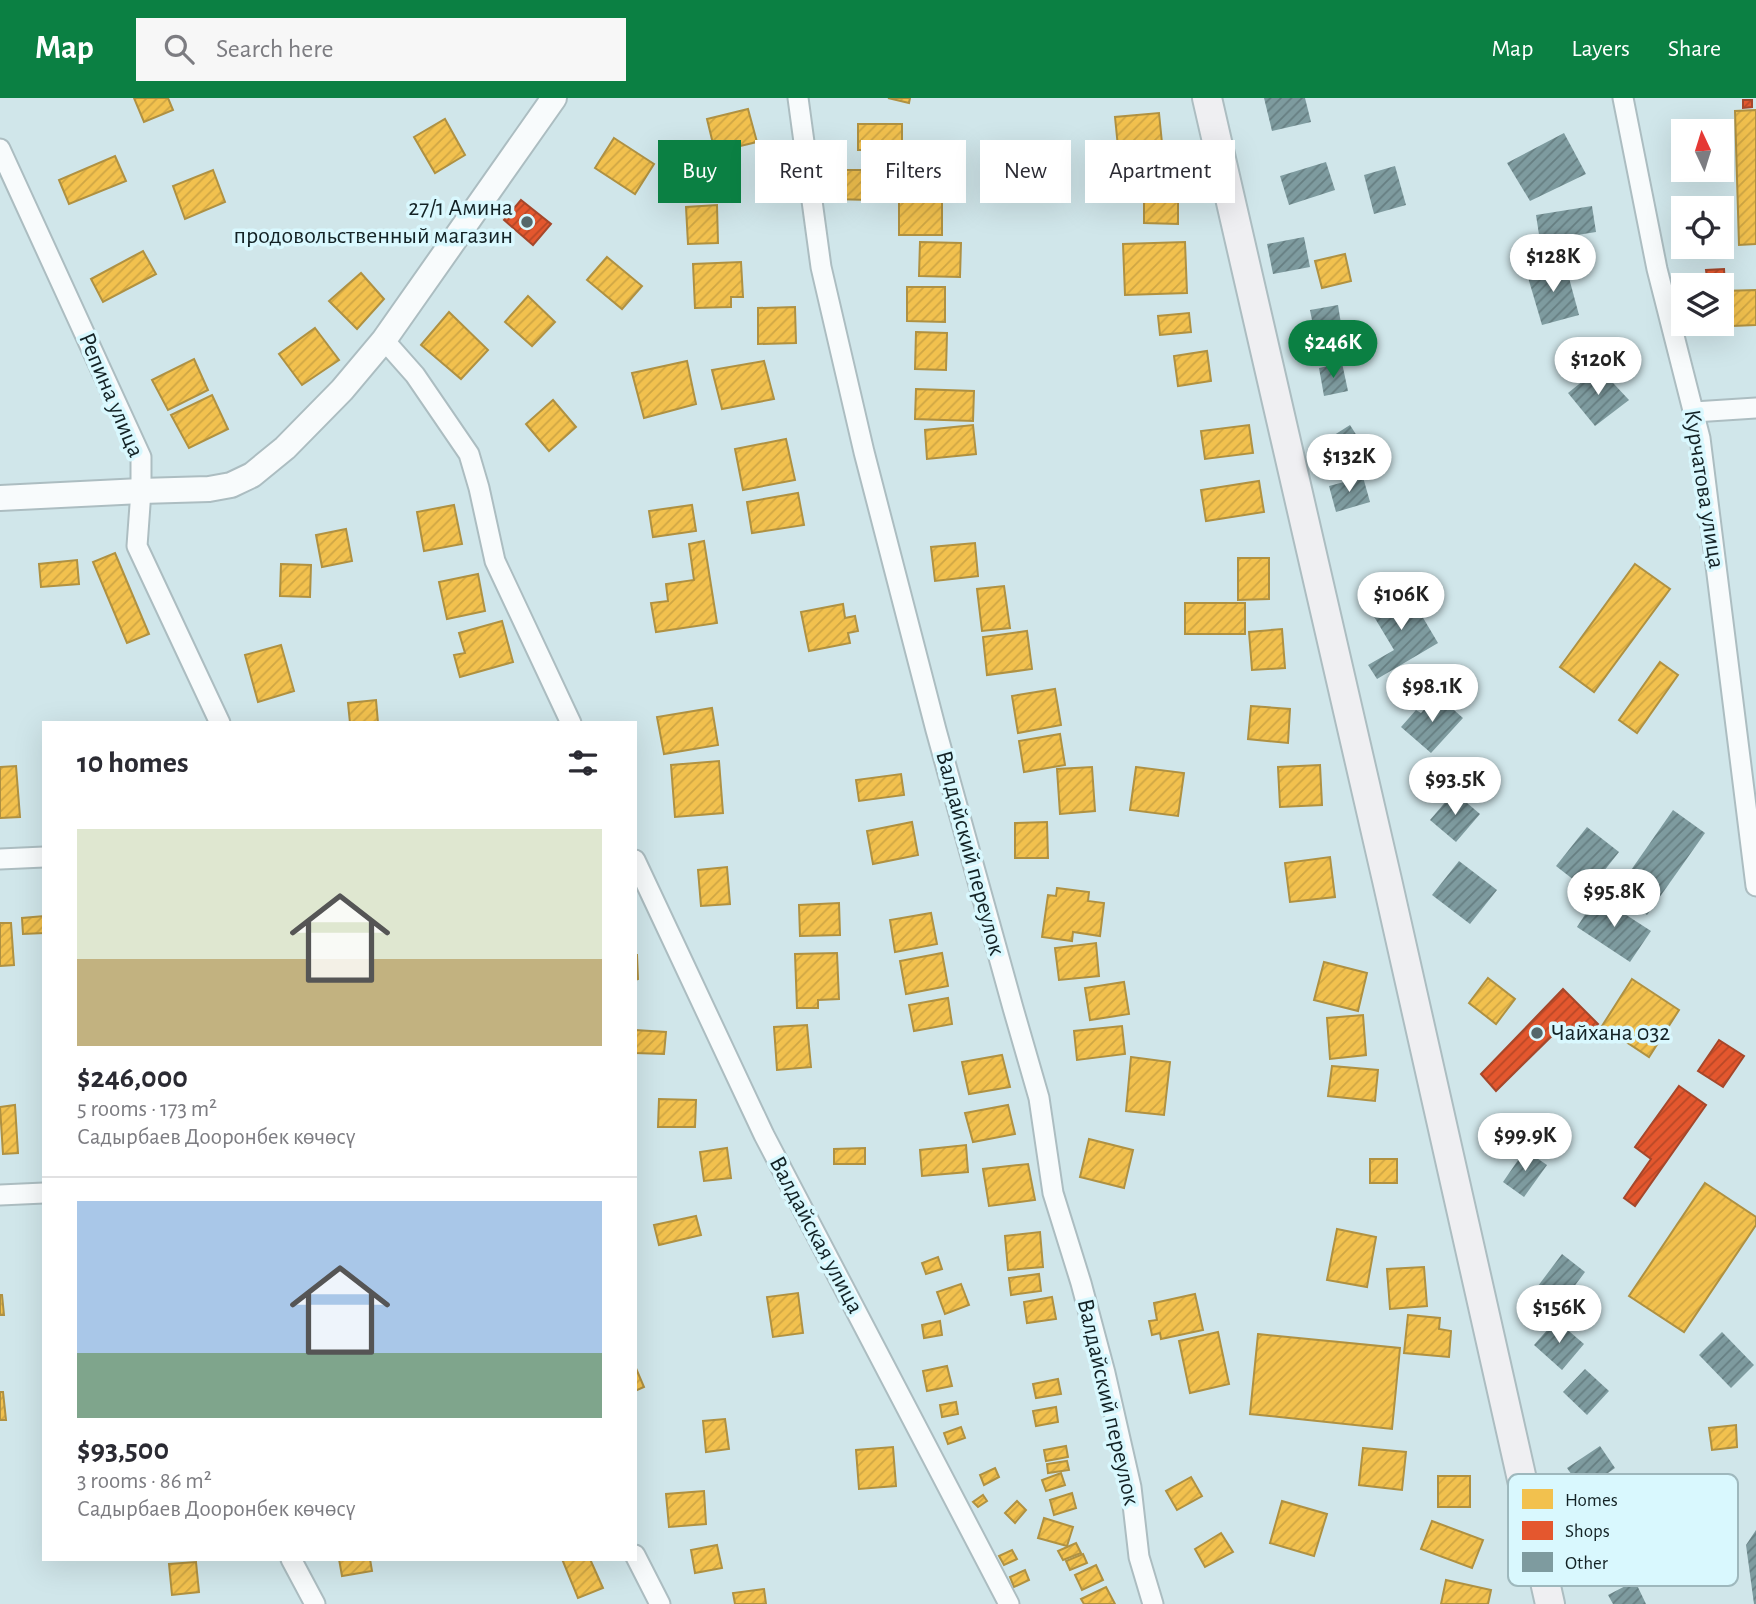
<!DOCTYPE html>
<html lang="en">
<head>
<meta charset="utf-8">
<style>
  :root { --surface:#fff; --page:#f7f7f7; --text:#2b2b33; --muted:#7c7c81; --line:#e1e1e2; --accent:#0b8043 }
  body { margin:0; font-family:"Alegreya Sans",sans-serif; background:var(--page); color:var(--text); height:100vh; display:flex; flex-direction:column; font-size:26px; white-space:nowrap }
  * { box-sizing:border-box; margin:0 }
  p { font-size:23px; color:var(--muted) }
  .icon { flex:none; width:38px; height:38px; fill:none; stroke:currentColor; stroke-width:2; stroke-linecap:round; stroke-linejoin:round }
  .map { position:relative; flex:1; overflow:hidden }
  .side { position:absolute; left:42px; top:623px; width:595px; height:840px; display:flex; flex-direction:column; background:var(--surface); border-radius:0px; box-shadow:0 7px 28px #0002 }
  .side>* { flex:none }
  .banner { position:absolute; left:658px; top:42px; width:665px; height:63px; display:flex; gap:14px }
  .needle { width:46px; rotate:356deg }
  .fabs { position:absolute; left:1671px; top:21px; display:grid; gap:14px }
  .fabs a { display:grid; place-items:center; width:63px; height:63px; border-radius:0px; background:var(--surface); box-shadow:0 7px 28px #0002; font-size:35px }
  .price { position:absolute; translate:-50% -60px; padding:0 16px; border-radius:24px; background:#fff; color:#222; font-size:23px; line-height:46px; filter:drop-shadow(0 2px 4px #0008) }
  .price::after { content:''; position:absolute; left:50%; top:42px; width:21px; height:16px; margin-left:-10px; background:inherit; clip-path:polygon(0 0,100% 0,50% 100%) }
  .price.selected { background:var(--accent); color:#fff }
  ul { padding:0; list-style:none }
  li { display:grid; align-content:center; gap:14px; height:371px; padding:0 35px }
  li+li { border-top:2px solid var(--line) }
  li span { display:grid; place-items:center; height:217px; border-radius:0px; color:#555 }
  li>.icon { margin-inline-start:auto }
  span .icon { width:126px; height:126px; fill:#fffc; stroke-width:1 }
  li b { font-size:30px }
  h2 { display:flex; justify-content:space-between; align-items:center; height:84px; padding:0 35px; font-size:30px }
  .pill { padding:0 24px; border-radius:0px; background:var(--surface); box-shadow:0 7px 28px #0002; font-size:24px; line-height:63px }
  .pill.selected { background:var(--accent); color:#fff }
  header { display:flex; align-items:center; gap:42px; box-sizing:border-box; height:98px; padding:0 35px; background:var(--accent); color:#fff }
  header strong { font-size:33px }
  nav { display:flex; gap:38px; margin-inline-start:auto; font-size:24px }
  .search { width:490px; height:63px; background:var(--page); display:flex; align-items:center; gap:18px; box-sizing:border-box; padding:0 24px; border-radius:0px; color:var(--muted); font-size:26px }
  .map>svg:first-child { display:block }
  .homes { fill:url(#homes-hatch); stroke:#af9142; stroke-width:2 }
  .shops { fill:url(#shops-hatch); stroke:#a5472b; stroke-width:2 }
  .building { fill:url(#building-hatch) }
  .lines { fill:none; stroke-linecap:round; stroke-linejoin:round }
  .minor-casing { stroke:#acbdc1; stroke-width:23 }
  .tertiary-casing { stroke:#acbdc1; stroke-width:28 }
  .secondary-casing { stroke:#acbdc1; stroke-width:32 }
  .minor { stroke:#f8fbfc; stroke-width:19 }
  .tertiary { stroke:#f8fbfc; stroke-width:24 }
  .secondary { stroke:#efeff2; stroke-width:28 }
  .poi-dot { fill:#55676a; stroke:#d9f8fe; stroke-width:2.5 }
  .labels { text-anchor:middle; dominant-baseline:central; stroke-width:7; stroke-linejoin:round; paint-order:stroke }
  .poi-label { font-size:24px; fill:#132225; stroke:#d9f8fe; text-anchor:end }
  .street-label { font-size:24px; fill:#132225; stroke:#d9f8fe }
  .key { fill:#d9f8fe; stroke:#9eb8bd; stroke-width:2 }
  .key-label { font-size:19px; fill:#132225 }
</style>
</head>
<body>
<header>
<strong>Map</strong>
<div class="search"><svg class="icon" aria-label="search" viewBox="0 0 24 24"><circle cx="10" cy="10" r="6"/><path d="M15 15l6 6"/></svg>Search here</div>
<nav><a>Map</a><a>Layers</a><a>Share</a></nav>
</header>
<div class="map">
<svg width="1756" height="1506" viewBox="0 0 1756 1506">
  <defs>
    <pattern id="homes-hatch" width="6" height="6" patternUnits="userSpaceOnUse" patternTransform="scale(1.75)"><rect width="6" height="6" fill="#f2c14e"/><path d="M-1 1l2-2M0 6l6-6M5 7l2-2" fill="none" stroke="#cfa644"/></pattern>
    <pattern id="shops-hatch" width="6" height="6" patternUnits="userSpaceOnUse" patternTransform="scale(1.75)"><rect width="6" height="6" fill="#e4572e"/><path d="M-1 1l2-2M0 6l6-6M5 7l2-2" fill="none" stroke="#b84827"/></pattern>
    <pattern id="building-hatch" width="6" height="6" patternUnits="userSpaceOnUse" patternTransform="scale(1.75)"><rect width="6" height="6" fill="#7e9b9f"/><path d="M-1 1l2-2M0 6l6-6M5 7l2-2" fill="none" stroke="#667e81"/></pattern>
  </defs>
  <rect width="100%" height="100%" fill="#d0e6ea"/>
  <g class="homes">
    <path d="M134 0H168L173 12 144 24Z"/>
    <path d="M888 0H910L909 5Z"/>
    <path d="M748 11 757 44 715 54 707 21Z"/>
    <path d="M1756 12V146L1739 147 1735 13Z"/>
    <path d="M1159 15 1163 55 1119 59 1115 19Z"/>
    <path d="M445 21 465 57 435 75 414 39Z"/>
    <rect x="858" y="26" width="44" height="26"/>
    <path d="M614 40 654 66 635 96 595 70Z"/>
    <path d="M115 58 126 83 69 106 59 82Z"/>
    <path d="M707 60H738V98L708 99Z"/>
    <path d="M213 72 225 104 185 121 173 88Z"/>
    <path d="M831 72H871V102L831 101Z"/>
    <path d="M1144 94H1178V126L1144 125Z"/>
    <rect x="899" y="102" width="43" height="35"/>
    <path d="M717 107 718 145 688 146 686 109Z"/>
    <path d="M920 144 961 145 960 179 919 178Z"/>
    <path d="M1185 144 1187 195 1125 197 1123 146Z"/>
    <path d="M143 153 156 176 103 204 91 181Z"/>
    <path d="M1345 156 1351 183 1322 190 1315 163Z"/>
    <path d="M607 159 642 188 622 211 587 182Z"/>
    <path d="M741 164 743 199H731V209L695 210 693 166Z"/>
    <path d="M361 175 384 201 357 231 329 203Z"/>
    <path d="M907 189H945V224L907 223Z"/>
    <path d="M1756 192V227L1685 230V226H1722V193Z"/>
    <path d="M528 198 555 224 532 248 505 224Z"/>
    <path d="M795 209 796 245 758 246V210Z"/>
    <path d="M449 214 488 252 461 281 421 247Z"/>
    <path d="M1189 215 1191 234 1160 237 1158 218Z"/>
    <path d="M315 230 339 262 302 287 279 256Z"/>
    <path d="M916 234 947 235 946 272 915 271Z"/>
    <path d="M1207 253 1211 283 1178 288 1174 258Z"/>
    <path d="M194 261 208 292 168 312 152 282Z"/>
    <path d="M687 263 696 306 644 320 632 275Z"/>
    <path d="M764 263 774 301 722 311 712 272Z"/>
    <path d="M916 291 974 293 973 323 915 321Z"/>
    <path d="M212 297 228 331 189 350 171 317Z"/>
    <path d="M553 302 576 329 549 353 526 326Z"/>
    <path d="M973 327 976 356 927 361 925 332Z"/>
    <path d="M1249 327 1253 355 1205 361 1201 333Z"/>
    <path d="M786 341 795 382 743 392 735 351Z"/>
    <path d="M1259 383 1264 414 1206 423 1201 392Z"/>
    <path d="M798 395 804 427 752 435 747 404Z"/>
    <path d="M454 407 462 446 424 453 417 414Z"/>
    <path d="M692 407 696 433 653 439 649 413Z"/>
    <path d="M346 431 352 463 322 469 316 437Z"/>
    <path d="M704 443 717 525 656 534 651 505 668 503 666 486 694 482 689 446Z"/>
    <path d="M975 445 978 478 935 483 931 449Z"/>
    <path d="M115 455 149 536 127 545 93 464Z"/>
    <path d="M1238 460H1269V501L1238 502Z"/>
    <path d="M77 462 79 486 41 489 39 466Z"/>
    <path d="M281 466 311 467 310 499 280 498Z"/>
    <path d="M1635 466 1670 491 1594 594 1560 569Z"/>
    <path d="M478 476 485 513 447 521 439 484Z"/>
    <path d="M1004 488 1010 530 982 533 977 491Z"/>
    <rect x="1185" y="505" width="60" height="31"/>
    <path d="M843 506 845 520 855 518 858 533 848 535 850 545 809 553 801 514Z"/>
    <path d="M502 523 513 564 460 579 454 557 465 555 459 535Z"/>
    <path d="M1282 531 1285 570 1252 572 1249 534Z"/>
    <path d="M1027 533 1032 571 987 577 983 539Z"/>
    <path d="M281 547 294 593 258 604 245 557Z"/>
    <path d="M1660 564 1678 577 1637 635 1619 622Z"/>
    <path d="M1055 591 1061 627 1018 635 1012 598Z"/>
    <path d="M376 602 378 625H350L348 605Z"/>
    <path d="M1251 608 1290 611 1288 645 1248 641Z"/>
    <path d="M712 610 718 647 664 656 657 619Z"/>
    <path d="M1060 636 1065 667 1024 674 1019 643Z"/>
    <path d="M719 663 723 715 675 719 671 667Z"/>
    <path d="M1320 667 1322 707 1280 709 1278 669Z"/>
    <path d="M16 668 20 719 0 720V669Z"/>
    <path d="M1092 669 1095 713 1060 716 1057 671Z"/>
    <path d="M1136 669 1184 675 1178 718 1130 712Z"/>
    <path d="M901 676 904 697 859 703 856 682Z"/>
    <path d="M912 724 918 757 873 766 867 733Z"/>
    <path d="M1047 724 1048 760H1015V725Z"/>
    <path d="M1330 759 1335 799 1290 804 1285 765Z"/>
    <path d="M727 769 730 806 701 808 698 772Z"/>
    <path d="M1057 790 1089 794 1088 803 1104 805 1100 838 1073 834 1072 843 1042 839 1048 797 1056 798Z"/>
    <path d="M839 805 840 837 800 838 799 807Z"/>
    <path d="M931 815 937 846 895 854 890 822Z"/>
    <path d="M44 818V835L23 836 22 820Z"/>
    <path d="M0 825H11L14 867 0 868Z"/>
    <path d="M1096 845 1099 878 1059 882 1055 850Z"/>
    <path d="M837 855 839 901 818 902V910H797L795 856Z"/>
    <path d="M942 855 948 888 906 896 900 863Z"/>
    <path d="M635 857H637L638 881 635 882Z"/>
    <path d="M1324 864 1367 875 1358 913 1314 902Z"/>
    <path d="M1488 880 1515 901 1496 926 1469 905Z"/>
    <path d="M1632 881 1679 912 1649 959 1602 928Z"/>
    <path d="M1124 884 1129 916 1090 922 1085 890Z"/>
    <path d="M948 900 952 926 914 933 909 907Z"/>
    <path d="M1363 917 1366 957 1330 961 1327 920Z"/>
    <path d="M807 927 811 969 777 972 774 929Z"/>
    <path d="M1122 928 1125 956 1077 962 1074 933Z"/>
    <path d="M635 932 666 934 664 956 635 955Z"/>
    <path d="M1002 957 1010 989 969 996 962 964Z"/>
    <path d="M1131 959 1170 964 1164 1017 1126 1013Z"/>
    <path d="M1332 968 1378 972 1375 1003 1328 998Z"/>
    <path d="M659 1001 696 1002 695 1029H658Z"/>
    <path d="M15 1007 18 1055 3 1056 0 1009Z"/>
    <path d="M1008 1007 1015 1036 973 1044 965 1015Z"/>
    <path d="M1089 1041 1133 1052 1124 1090 1080 1079Z"/>
    <path d="M966 1047 968 1074 922 1078 920 1052Z"/>
    <path d="M727 1050 731 1080 704 1083 700 1054Z"/>
    <path d="M865 1050V1066H834V1051Z"/>
    <rect x="1370" y="1061" width="27" height="24"/>
    <path d="M1028 1066 1035 1102 989 1108 983 1071Z"/>
    <path d="M1705 1085 1756 1119V1127L1684 1234 1629 1198Z"/>
    <path d="M696 1118 701 1137 659 1147 654 1127Z"/>
    <path d="M1337 1131 1376 1139 1367 1189 1327 1182Z"/>
    <path d="M1040 1134 1043 1169 1008 1172 1005 1138Z"/>
    <path d="M938 1159 942 1171 926 1176 922 1165Z"/>
    <path d="M1424 1169 1427 1208 1390 1211 1387 1171Z"/>
    <path d="M1039 1176 1041 1193 1011 1197 1009 1180Z"/>
    <path d="M961 1186 969 1207 945 1216 937 1194Z"/>
    <path d="M798 1195 803 1235 773 1239 767 1199Z"/>
    <path d="M1195 1196 1203 1232 1161 1241 1160 1235 1152 1237 1149 1223 1157 1222 1154 1205Z"/>
    <path d="M0 1197H2L4 1217H0Z"/>
    <path d="M1052 1199 1056 1221 1027 1225 1024 1204Z"/>
    <path d="M1408 1217 1440 1220 1439 1231 1451 1233 1449 1259 1404 1255Z"/>
    <path d="M940 1223 942 1237 924 1240 922 1227Z"/>
    <path d="M1218 1234 1229 1286 1190 1295 1179 1243Z"/>
    <path d="M1258 1236 1400 1250 1392 1331 1250 1316Z"/>
    <path d="M635 1268 644 1289 635 1293Z"/>
    <path d="M947 1268 952 1288 927 1293 923 1273Z"/>
    <path d="M1058 1281 1061 1296 1036 1300 1033 1286Z"/>
    <path d="M0 1294H3L6 1322H0Z"/>
    <path d="M956 1304 958 1316 942 1319 940 1307Z"/>
    <path d="M1056 1309 1058 1324 1036 1328 1033 1313Z"/>
    <path d="M725 1321 729 1351 706 1354 703 1323Z"/>
    <path d="M1736 1327 1737 1349 1712 1352 1709 1330Z"/>
    <path d="M961 1329 965 1340 948 1346 944 1335Z"/>
    <path d="M1066 1348 1068 1359 1046 1363 1044 1352Z"/>
    <path d="M893 1349 896 1388 859 1391 856 1352Z"/>
    <path d="M1363 1350 1406 1354 1402 1392 1359 1387Z"/>
    <path d="M1067 1363 1069 1372 1048 1375 1047 1366Z"/>
    <path d="M995 1370 999 1379 984 1387 980 1377Z"/>
    <path d="M1061 1375 1065 1387 1046 1393 1042 1382Z"/>
    <rect x="1438" y="1378" width="32" height="31"/>
    <path d="M1191 1379 1202 1398 1177 1412 1166 1393Z"/>
    <path d="M704 1393 706 1426 669 1429 666 1396Z"/>
    <path d="M1072 1395 1076 1410 1054 1417 1050 1402Z"/>
    <path d="M983 1397 987 1403 978 1409 973 1404Z"/>
    <path d="M1017 1403 1026 1412 1015 1425 1005 1415Z"/>
    <path d="M1282 1403 1327 1416 1314 1458 1270 1445Z"/>
    <path d="M1044 1420 1073 1429 1067 1448 1038 1440Z"/>
    <path d="M1432 1423 1483 1442 1472 1470 1421 1451Z"/>
    <path d="M1221 1435 1233 1454 1205 1469 1195 1451Z"/>
    <path d="M1076 1445 1081 1455 1063 1462 1058 1453Z"/>
    <path d="M717 1447 722 1470 695 1475 691 1452Z"/>
    <path d="M1012 1452 1017 1461 1004 1467 999 1458Z"/>
    <path d="M1083 1456 1087 1465 1070 1472 1066 1463Z"/>
    <path d="M339 1461H370L372 1473 342 1478Z"/>
    <path d="M562 1461H590L603 1490 578 1500Z"/>
    <path d="M196 1464 199 1494 172 1497 169 1466Z"/>
    <path d="M1096 1467 1103 1482 1082 1492 1075 1477Z"/>
    <path d="M1025 1472 1029 1482 1014 1489 1010 1479Z"/>
    <path d="M1446 1482 1491 1492 1488 1506H1441Z"/>
    <path d="M1106 1489 1115 1506H1084L1081 1501Z"/>
    <path d="M764 1491 766 1506H735L733 1495Z"/>
  </g>
  <g class="shops">
    <path d="M1743 2H1752V9L1743 10Z"/>
    <path d="M521 102 551 126 533 147 504 122Z"/>
    <path d="M1724 171 1725 187H1708L1706 172Z"/>
    <path d="M1563 891 1598 926 1580 943 1563 927 1496 993 1481 976Z"/>
    <path d="M1719 942 1744 958 1723 989 1698 973Z"/>
    <path d="M1679 988 1706 1007 1635 1108 1624 1100 1651 1061 1635 1049Z"/>
  </g>
  <g class="building">
    <path d="M1264 0H1305L1311 24 1272 33Z"/>
    <path d="M1564 35 1586 76 1530 103 1507 65Z"/>
    <path d="M1326 64 1335 92 1289 107 1280 78Z"/>
    <path d="M1395 68 1406 107 1374 116 1364 77Z"/>
    <path d="M1592 108 1596 134 1540 143 1536 117Z"/>
    <path d="M1304 139 1310 169 1273 176 1267 146Z"/>
    <path d="M1565 165 1579 217 1542 227 1527 176Z"/>
    <path d="M1338 207 1342 232 1315 238 1310 212Z"/>
    <path d="M1342 265 1348 293 1324 298 1319 270Z"/>
    <path d="M1599 270 1629 302 1595 328 1568 295Z"/>
    <path d="M1350 327 1364 349 1335 368 1320 346Z"/>
    <path d="M1363 379 1370 404 1336 414 1329 388Z"/>
    <path d="M1406 491 1438 545 1377 581 1368 567 1394 552 1370 512Z"/>
    <path d="M1437 597 1463 620 1431 655 1401 629 1416 612 1421 615Z"/>
    <path d="M1454 694 1480 716 1456 744 1430 722Z"/>
    <path d="M1673 712 1705 735 1647 817 1615 795Z"/>
    <path d="M1587 729 1619 754 1588 793 1556 768Z"/>
    <path d="M1459 763 1497 792 1470 826 1432 797Z"/>
    <path d="M1597 798 1651 833 1630 864 1577 829Z"/>
    <path d="M1525 1052 1547 1067 1524 1099 1503 1084Z"/>
    <path d="M1562 1156 1585 1174 1555 1214 1532 1196Z"/>
    <path d="M1556 1222 1584 1246 1562 1272 1534 1247Z"/>
    <path d="M1722 1234 1754 1267 1731 1290 1699 1257Z"/>
    <path d="M1585 1271 1609 1293 1587 1317 1563 1294Z"/>
    <path d="M1600 1348 1615 1370 1583 1393 1567 1370Z"/>
    <path d="M1756 1432V1506H1754L1746 1447Z"/>
    <path d="M1635 1483 1646 1506H1613L1608 1497Z"/>
  </g>
  <g class="lines">
    <g class="minor-casing">
      <g id="minor">
        <path d="M798 0 821 169 864 354 936 632 1013 910 1039 1000 1053 1095 1081 1185 1105 1275 1131 1389 1139 1459 1153 1506"/>
        <path d="M1623 0 1657 171 1700 340 1756 788"/>
        <path d="M0 51 141 359V393L137 448 220 625"/>
        <path d="M384 242 415 277 469 356 479 390 495 463 571 625"/>
        <path d="M1694 314 1756 310"/>
        <path d="M0 761 44 759"/>
        <path d="M635 762 764 1037 1009 1506"/>
        <path d="M0 1097 44 1095"/>
        <path d="M635 1457 660 1506"/>
        <path d="M291 1461 315 1506"/>
      </g>
    </g>
    <g class="tertiary-casing">
      <path id="tertiary" d="M0 400 141 393 209 391 231 387 252 377 285 350 342 292 384 242 554 0"/>
    </g>
    <g class="secondary-casing">
      <path id="secondary" d="M1207 0 1387 782 1550 1506"/>
    </g>
    <use href="#minor" class="minor"/>
    <use href="#tertiary" class="tertiary"/>
    <use href="#secondary" class="secondary"/>
  </g>
  <g class="poi-dot">
    <circle cx="527" cy="124" r="7"/>
    <circle cx="1537" cy="935" r="7"/>
  </g>
  <g class="labels">
    <g class="poi-label">
      <text x="513" y="110">27/1 Амина<tspan x="513" dy="28">продовольственный магазин</tspan></text>
      <text x="1551" y="935" text-anchor="start">Чайхана 032</text>
    </g>
    <g class="street-label">
      <text transform="translate(111 297) rotate(67)">Репина улица</text>
      <text transform="translate(1704 391) rotate(81)">Курчатова улица</text>
      <text transform="translate(970 755) rotate(75)">Валдайский переулок</text>
      <text transform="translate(816 1137) rotate(62)">Валдайская улица</text>
      <text transform="translate(1108 1304) rotate(77)">Валдайский переулок</text>
    </g>
  </g>
  <rect x="1508" y="1376" width="230" height="112" rx="10" class="key"/>
  <rect x="1522" y="1391" width="31" height="20" fill="#f2c14e"/>
  <rect x="1522" y="1423" width="31" height="19" fill="#e4572e"/>
  <rect x="1522" y="1454" width="31" height="20" fill="#7e9b9f"/>
  <g class="key-label">
    <text x="1565" y="1408">Homes</text>
    <text x="1565" y="1439">Shops</text>
    <text x="1565" y="1471">Other</text>
  </g>
</svg>
<div class="fabs">
<a><svg class="needle" viewBox="-14 -14 28 28"><path d="M0-13l5 13h-10z" fill="#e53935"/><path d="M0 13l5-13h-10z" fill="#7c7c81"/></svg></a>
<a><svg class="icon" aria-label="locate" viewBox="0 0 24 24"><circle cx="12" cy="12" r="6"/><path d="M12 2v4M12 18v4M2 12h4M18 12h4"/></svg></a>
<a><svg class="icon" aria-label="layers" viewBox="0 0 24 24"><path d="M12 4l9 5-9 5-9-5zM3 14l9 5 9-5"/></svg></a>
</div>
<b class="price" style="left:1553px;top:196px">$128K</b>
<b class="price selected" style="left:1333px;top:282px">$246K</b>
<b class="price" style="left:1598px;top:299px">$120K</b>
<b class="price" style="left:1349px;top:396px">$132K</b>
<b class="price" style="left:1401px;top:534px">$106K</b>
<b class="price" style="left:1432px;top:626px">$98.1K</b>
<b class="price" style="left:1455px;top:719px">$93.5K</b>
<b class="price" style="left:1614px;top:831px">$95.8K</b>
<b class="price" style="left:1525px;top:1075px">$99.9K</b>
<b class="price" style="left:1559px;top:1247px">$156K</b>
<div class="banner">
<a class="pill selected">Buy</a>
<a class="pill">Rent</a>
<a class="pill">Filters</a>
<a class="pill">New</a>
<a class="pill">Apartment</a>
</div>
<section class="side">
<h2>10 homes<svg class="icon" aria-label="filters" viewBox="0 0 24 24"><path d="M4 7h16M4 17h16"/><circle cx="9" cy="7" r="2"/><circle cx="15" cy="17" r="2"/></svg></h2>
<ul>
<li><span style="background:linear-gradient(#dfe7d0 60%,#c2b280 0)"><svg class="icon" aria-label="home" viewBox="0 0 24 24"><path d="M3 11l9-7 9 7M6 9v11h12V9"/></svg></span><div><b>$246,000</b><p>5 rooms · 173 m²</p><p>Садырбаев Дооронбек көчөсү</p></div></li>
<li><span style="background:linear-gradient(#a9c7e8 70%,#7fa58c 0)"><svg class="icon" aria-label="home" viewBox="0 0 24 24"><path d="M3 11l9-7 9 7M6 9v11h12V9"/></svg></span><div><b>$93,500</b><p>3 rooms · 86 m²</p><p>Садырбаев Дооронбек көчөсү</p></div></li>
</ul>
</section>
</div>
</body>
</html>
